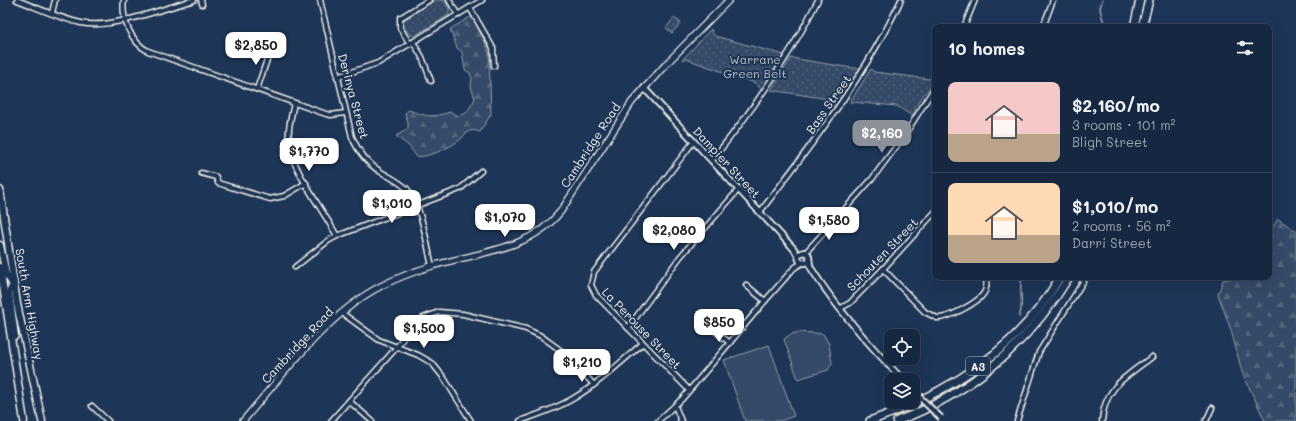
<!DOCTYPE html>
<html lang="en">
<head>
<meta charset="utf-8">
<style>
  :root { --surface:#162841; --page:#23344c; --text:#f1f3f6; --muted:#9ea6b1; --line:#35445a; --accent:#8c9099 }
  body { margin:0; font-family:Mali,sans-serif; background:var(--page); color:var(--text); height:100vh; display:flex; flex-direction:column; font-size:15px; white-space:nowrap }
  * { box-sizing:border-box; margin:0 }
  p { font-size:13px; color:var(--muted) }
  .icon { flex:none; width:22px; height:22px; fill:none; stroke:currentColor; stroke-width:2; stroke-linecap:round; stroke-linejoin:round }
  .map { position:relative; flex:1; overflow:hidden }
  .sheet { position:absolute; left:932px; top:24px; width:340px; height:256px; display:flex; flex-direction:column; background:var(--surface); border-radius:8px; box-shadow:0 4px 16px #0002,0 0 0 1px var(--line) }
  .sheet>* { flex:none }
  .controls { position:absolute; left:884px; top:329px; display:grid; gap:8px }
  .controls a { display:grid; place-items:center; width:36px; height:36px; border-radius:8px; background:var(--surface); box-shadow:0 4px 16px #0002,0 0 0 1px var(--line); font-size:20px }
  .price { position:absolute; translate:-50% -34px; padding:0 9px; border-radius:8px; background:#fff; color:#222; font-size:13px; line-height:26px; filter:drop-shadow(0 1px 2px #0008) }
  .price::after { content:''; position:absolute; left:50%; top:24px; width:12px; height:9px; margin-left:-6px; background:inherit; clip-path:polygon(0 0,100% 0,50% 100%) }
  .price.on { background:var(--accent); color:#fff }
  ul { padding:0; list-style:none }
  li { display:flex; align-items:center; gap:12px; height:100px; padding:0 16px }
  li+li { border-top:1px solid var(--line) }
  li span { display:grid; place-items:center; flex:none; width:112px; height:80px; border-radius:8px; color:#555 }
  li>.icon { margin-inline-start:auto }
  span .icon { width:48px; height:48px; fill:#fffc; stroke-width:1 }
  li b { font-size:17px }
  h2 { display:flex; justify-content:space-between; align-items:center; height:48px; padding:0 16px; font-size:17px }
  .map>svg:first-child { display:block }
  .grass { fill:url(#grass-dots); stroke:#949ea8 }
  .forest { fill:url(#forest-firs); stroke:#949ea8 }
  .garden { fill:#354a67; stroke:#949ea8 }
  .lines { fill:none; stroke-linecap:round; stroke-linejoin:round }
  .stream { stroke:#9aa2ab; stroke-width:1.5 }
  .minor-casing { stroke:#f4f1e8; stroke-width:7 }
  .tertiary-casing { stroke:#f4f1e8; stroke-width:8 }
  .secondary-casing { stroke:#f4f1e8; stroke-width:8 }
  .primary-casing { stroke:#f4f1e8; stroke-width:9 }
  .motorway-casing { stroke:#f4f1e8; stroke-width:10 }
  .minor { stroke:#1d3557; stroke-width:4 }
  .tertiary { stroke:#1d3557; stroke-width:4.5 }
  .secondary { stroke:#1d3557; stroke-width:5.5 }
  .primary { stroke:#1d3557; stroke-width:6 }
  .motorway { stroke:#1d3557; stroke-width:7 }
  .tertiary-bridge-casing { stroke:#f4f1e8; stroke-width:8; stroke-linecap:butt }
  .tertiary-bridge { stroke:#1d3557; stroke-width:4.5 }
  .labels { text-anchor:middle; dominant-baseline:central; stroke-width:4; stroke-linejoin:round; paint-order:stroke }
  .shield { fill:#1d3557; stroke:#b4b9bc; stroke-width:1 }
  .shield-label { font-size:11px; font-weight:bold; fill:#f4f1e8 }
  .park-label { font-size:12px; fill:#bbbfc1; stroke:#1d3557 }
  .street-label { font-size:12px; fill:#f4f1e8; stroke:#1d3557 }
</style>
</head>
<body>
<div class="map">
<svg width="1296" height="421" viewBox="0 0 1296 421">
  <defs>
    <pattern id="grass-dots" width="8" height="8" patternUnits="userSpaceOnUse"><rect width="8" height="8" fill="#354a67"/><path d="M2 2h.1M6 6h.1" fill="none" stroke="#53657d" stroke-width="1.8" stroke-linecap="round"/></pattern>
    <pattern id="forest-firs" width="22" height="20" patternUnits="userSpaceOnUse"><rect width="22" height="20" fill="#354a67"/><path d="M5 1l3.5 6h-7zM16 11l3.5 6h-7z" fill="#53657d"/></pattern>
  </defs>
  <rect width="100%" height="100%" fill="#1d3557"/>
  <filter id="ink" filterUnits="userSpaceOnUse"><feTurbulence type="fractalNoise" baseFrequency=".025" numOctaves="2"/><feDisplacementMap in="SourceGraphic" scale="8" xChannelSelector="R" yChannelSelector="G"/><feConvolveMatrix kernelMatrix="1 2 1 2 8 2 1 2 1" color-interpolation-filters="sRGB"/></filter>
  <g filter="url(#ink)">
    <g class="grass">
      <path d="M435 0H444L449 8V15L414 36C407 34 402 27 404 20Z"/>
      <path d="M674 18 681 23 672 33 666 28Z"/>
      <path d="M711 29 712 33 715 36 784 55 762 90 755 83 686 59 682 60Z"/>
      <path d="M791 58 852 68H861L835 109 828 99 771 90Z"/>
      <path d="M871 69 874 72 929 79 935 74C935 85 925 92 919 101 916 106 916 111 912 116L897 106 850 102Z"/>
    </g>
    <g class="forest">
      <path d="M472 16 485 42 489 53 491 114 480 132C476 131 472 129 468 132 465 133 463 137 461 139 449 148 432 156 417 157L409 146 396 136 408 129V123L405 113 409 110C429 118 431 117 451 112L459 116 467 112 475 99 471 86 472 78 469 72 465 70 462 52 457 48 450 29Z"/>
      <path d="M1278 219 1296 231V421H1265L1242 372 1231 330 1218 294 1223 280 1237 277H1269V233Z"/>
    </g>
    <g class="garden">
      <path d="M800 332 823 334 829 344 832 363 828 370 798 379 784 339 791 334Z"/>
      <path d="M769 345 794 416 780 421H745L724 360Z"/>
    </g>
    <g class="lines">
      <g class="stream">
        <path d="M1102 0 1100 9 1105 27"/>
        <path d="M1019 317C1025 303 1018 291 1022 277"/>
      </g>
      <g class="minor-casing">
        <g id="minor">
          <path d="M17 0C38 8 59 18 81 23 110 30 164 8 194 0"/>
          <path d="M124 0C121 19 131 42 148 51L326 114 331 115 345 113"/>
          <path d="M201 0 202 4"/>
          <path d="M320 0 352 137C358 151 368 164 381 172 390 177 400 182 407 189 423 209 426 242 432 266"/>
          <path d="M449 0 458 15"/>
          <path d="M470 8 493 48 494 66"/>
          <path d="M52 13 55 0"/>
          <path d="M964 27 975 0"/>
          <path d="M1043 27 1053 0"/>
          <path d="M413 42 422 57 431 81"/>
          <path d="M410 44 400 28V18L429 0"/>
          <path d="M337 77 378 63 482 0"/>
          <path d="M257 89 271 48"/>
          <path d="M294 103C291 118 287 131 289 146 294 172 324 212 337 236"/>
          <path d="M712 160C753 110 789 58 818 0"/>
          <path d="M201 173 216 177 218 183 270 199 284 196 306 183"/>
          <path d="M760 212C812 144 864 78 901 0"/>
          <path d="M806 252 872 179 904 136 935 87"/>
          <path d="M295 267 328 241 337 236 460 189 481 171"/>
          <path d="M883 269 925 312 937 318C948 319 979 302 984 293 987 288 987 282 985 277"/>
          <path d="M746 285 765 301"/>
          <path d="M841 308 850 303 883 269 935 212"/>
          <path d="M342 313 379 340 418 355 432 363 444 378 471 421"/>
          <path d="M709 326 730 343"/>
          <path d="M628 328 680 257 739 189"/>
          <path d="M689 390 596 295 591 285 594 272 694 141"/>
          <path d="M349 401 372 421"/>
          <path d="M92 406 108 421"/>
          <path d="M675 406 681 421"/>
          <path d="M331 421 397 347 410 328 423 318 439 312 463 314 526 329 541 336 567 355 594 385"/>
          <path d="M520 421C539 414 558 408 574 398 599 383 620 363 642 344"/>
          <path d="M658 421 682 399 765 301 794 268 802 263"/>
          <path d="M1017 421 1039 352 1086 277"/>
          <path d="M1102 421C1104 387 1127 376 1152 357"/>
          <path d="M1206 421 1212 408"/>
        </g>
      </g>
      <g class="tertiary-casing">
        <g id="tertiary">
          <path d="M644 88 794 249 798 256"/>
          <path d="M809 261 805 263 800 262 798 257 799 254 804 252 808 254C811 259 808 263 811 268 836 308 870 346 903 380"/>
        </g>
      </g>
      <g class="secondary-casing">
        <path id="secondary" d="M243 421C282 376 328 313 381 286 397 278 415 271 432 266 477 252 530 251 561 211L632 102 668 62 729 0"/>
      </g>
      <g class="primary-casing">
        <g id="primary">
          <path d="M0 190 17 304 42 421"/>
          <path d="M0 245 6 274 14 286"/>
          <path d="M0 267 24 421"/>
          <path d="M14 282 9 293 15 336"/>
        </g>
      </g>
      <g class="motorway-casing">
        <g id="motorway">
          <path d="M1134 27 1140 0"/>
          <path d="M1142 27 1149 0"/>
          <path d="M870 421C946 394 1019 350 1060 277"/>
          <path d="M897 421C970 394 1029 343 1069 277"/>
        </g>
      </g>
      <use href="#minor" class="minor"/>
      <use href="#tertiary" class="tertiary"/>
      <use href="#secondary" class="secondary"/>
      <use href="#primary" class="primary"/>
      <use href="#motorway" class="motorway"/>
      <g class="tertiary-bridge-casing">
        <path id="tertiary-bridge" d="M913 391 941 418"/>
      </g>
      <use href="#tertiary-bridge" class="tertiary-bridge"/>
    </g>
  </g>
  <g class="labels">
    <rect class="shield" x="966" y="357" width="24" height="18" rx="3"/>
    <g class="shield-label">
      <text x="978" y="366">A3</text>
    </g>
    <g class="park-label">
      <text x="755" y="59">Warrane<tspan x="755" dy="14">Green Belt</tspan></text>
    </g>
    <g class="street-label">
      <text transform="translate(354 96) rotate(75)">Derinya Street</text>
      <text transform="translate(828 104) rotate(-55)">Bass Street</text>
      <text transform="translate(590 145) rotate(-57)">Cambridge Road</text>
      <text transform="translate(727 162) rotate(47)">Dampier Street</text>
      <text transform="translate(882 254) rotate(-46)">Schouten Street</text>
      <text transform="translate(30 304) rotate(80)">South Arm Highway</text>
      <text transform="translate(642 328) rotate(46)">La Perouse Street</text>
      <text transform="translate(297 345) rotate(-47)">Cambridge Road</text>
    </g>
  </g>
</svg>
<div class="controls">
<a><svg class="icon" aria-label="locate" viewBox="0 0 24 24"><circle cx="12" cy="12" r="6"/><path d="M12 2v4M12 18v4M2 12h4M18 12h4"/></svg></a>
<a><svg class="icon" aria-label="layers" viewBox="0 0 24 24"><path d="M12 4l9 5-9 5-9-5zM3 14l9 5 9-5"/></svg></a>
</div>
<b class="price" style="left:256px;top:66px">$2,850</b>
<b class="price on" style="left:882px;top:154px">$2,160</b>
<b class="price" style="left:309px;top:172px">$1,770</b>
<b class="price" style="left:392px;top:224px">$1,010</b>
<b class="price" style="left:505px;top:238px">$1,070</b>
<b class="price" style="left:829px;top:241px">$1,580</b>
<b class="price" style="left:674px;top:251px">$2,080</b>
<b class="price" style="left:719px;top:343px">$850</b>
<b class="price" style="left:424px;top:349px">$1,500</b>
<b class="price" style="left:582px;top:383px">$1,210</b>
<section class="sheet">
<h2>10 homes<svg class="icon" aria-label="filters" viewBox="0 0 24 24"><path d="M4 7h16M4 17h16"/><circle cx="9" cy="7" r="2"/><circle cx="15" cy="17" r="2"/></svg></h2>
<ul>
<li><span style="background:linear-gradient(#f6c9c9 65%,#b9a48a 0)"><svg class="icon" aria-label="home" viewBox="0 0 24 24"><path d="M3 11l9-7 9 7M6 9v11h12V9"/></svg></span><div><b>$2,160/mo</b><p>3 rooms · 101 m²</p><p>Bligh Street</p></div></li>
<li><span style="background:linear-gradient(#ffd9b3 65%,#b9a48a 0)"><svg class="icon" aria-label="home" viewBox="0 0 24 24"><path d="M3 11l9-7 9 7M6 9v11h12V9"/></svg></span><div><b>$1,010/mo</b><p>2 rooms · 56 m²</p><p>Darri Street</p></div></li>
</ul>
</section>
</div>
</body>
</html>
